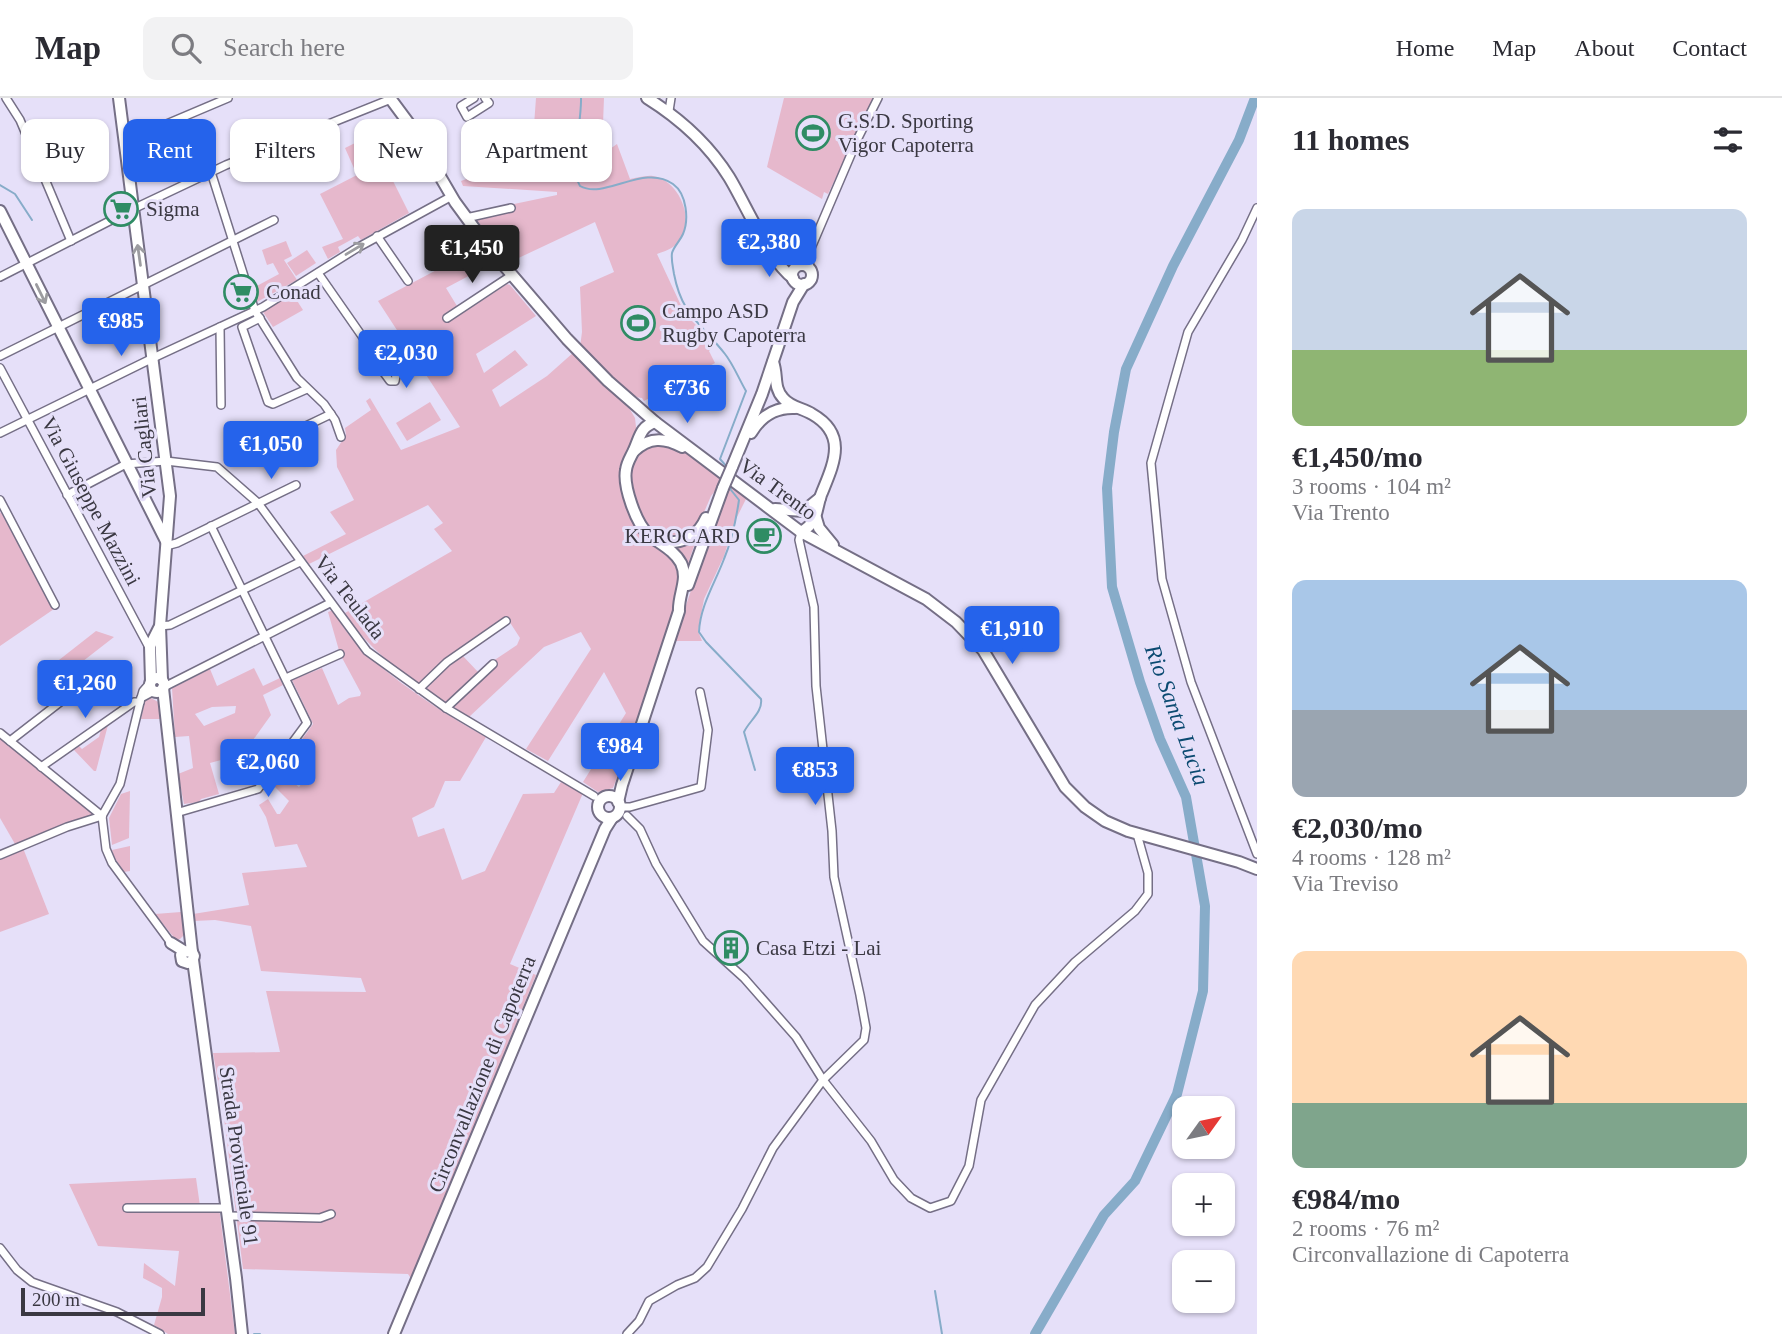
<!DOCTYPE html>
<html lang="en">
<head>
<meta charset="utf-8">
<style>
  :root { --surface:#fff; --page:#f2f2f3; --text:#2b2b33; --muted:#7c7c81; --line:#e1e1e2; --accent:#2563eb }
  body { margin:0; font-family:Georgia,serif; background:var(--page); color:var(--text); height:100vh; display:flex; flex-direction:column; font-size:26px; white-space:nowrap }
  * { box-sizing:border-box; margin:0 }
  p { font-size:23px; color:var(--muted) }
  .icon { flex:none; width:38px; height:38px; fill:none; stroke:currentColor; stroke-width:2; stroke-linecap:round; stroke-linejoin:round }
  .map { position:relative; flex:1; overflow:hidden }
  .details { display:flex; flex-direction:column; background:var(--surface); width:525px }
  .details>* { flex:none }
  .hud { position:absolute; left:21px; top:21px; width:665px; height:63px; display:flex; gap:14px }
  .needle { width:46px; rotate:57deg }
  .tools { position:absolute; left:1172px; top:998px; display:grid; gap:14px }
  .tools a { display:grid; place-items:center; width:63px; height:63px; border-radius:14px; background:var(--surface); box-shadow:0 2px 5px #0004; font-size:35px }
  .scale { position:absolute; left:21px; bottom:18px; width:184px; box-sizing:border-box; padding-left:7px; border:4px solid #3a3842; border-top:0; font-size:19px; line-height:24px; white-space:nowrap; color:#3a3842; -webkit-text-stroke:5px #e6e0f9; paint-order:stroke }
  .price { position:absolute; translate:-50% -60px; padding:0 16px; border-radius:7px; background:var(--accent); color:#fff; font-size:23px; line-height:46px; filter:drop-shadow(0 2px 4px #0008) }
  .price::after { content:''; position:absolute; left:50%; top:42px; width:21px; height:16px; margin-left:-10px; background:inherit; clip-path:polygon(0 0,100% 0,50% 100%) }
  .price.on { background:#222; color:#fff }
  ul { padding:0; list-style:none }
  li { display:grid; align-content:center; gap:14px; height:371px; padding:0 35px }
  li span { display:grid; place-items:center; height:217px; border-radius:14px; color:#555 }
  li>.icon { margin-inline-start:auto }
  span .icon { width:126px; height:126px; fill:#fffc; stroke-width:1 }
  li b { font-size:30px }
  h2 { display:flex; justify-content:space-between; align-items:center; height:84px; padding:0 35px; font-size:30px }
  .pill { padding:0 24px; border-radius:14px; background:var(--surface); box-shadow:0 2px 5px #0004; font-size:24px; line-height:63px }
  .pill.on { background:var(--accent); color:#fff }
  header { display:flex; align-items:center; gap:42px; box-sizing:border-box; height:98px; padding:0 35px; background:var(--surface); border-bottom:2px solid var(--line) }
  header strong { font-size:33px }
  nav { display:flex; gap:38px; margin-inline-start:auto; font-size:24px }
  .search { width:490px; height:63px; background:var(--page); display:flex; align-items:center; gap:18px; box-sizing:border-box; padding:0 24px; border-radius:14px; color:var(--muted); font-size:26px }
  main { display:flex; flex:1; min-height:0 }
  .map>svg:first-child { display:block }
  .green { fill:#e6b8cc; fill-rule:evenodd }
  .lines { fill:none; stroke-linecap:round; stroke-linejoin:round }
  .stream { stroke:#87acc9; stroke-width:2 }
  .river { stroke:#87acc9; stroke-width:10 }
  .street-casing { stroke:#756f86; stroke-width:10 }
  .secondary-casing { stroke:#756f86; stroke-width:14 }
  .street { stroke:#fff; stroke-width:7 }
  .secondary { stroke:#fff; stroke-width:10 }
  .secondary-bridge-casing { stroke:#756f86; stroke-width:14; stroke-linecap:butt }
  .secondary-bridge { stroke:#fff; stroke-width:10 }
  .oneway { stroke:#9c9ca0 }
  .labels { text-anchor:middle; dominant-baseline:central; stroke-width:6; stroke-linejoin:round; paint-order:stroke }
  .poi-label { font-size:21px; fill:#3a3842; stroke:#e6e0f9; text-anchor:start }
  .street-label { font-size:21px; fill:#3a3842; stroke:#e6e0f9 }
  .water-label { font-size:23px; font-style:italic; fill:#0b4a71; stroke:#e6e0f9 }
</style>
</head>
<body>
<header>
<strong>Map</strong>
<div class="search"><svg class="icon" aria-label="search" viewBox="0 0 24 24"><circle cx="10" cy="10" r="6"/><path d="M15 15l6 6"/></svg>Search here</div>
<nav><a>Home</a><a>Map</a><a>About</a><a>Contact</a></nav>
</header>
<main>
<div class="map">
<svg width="1257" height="1236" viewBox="0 0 1257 1236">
  <rect width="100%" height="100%" fill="#e6e0f9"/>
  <g class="green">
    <path d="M536 0H604L602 51 607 53 617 46 630 81C637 80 646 77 653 78 682 83 699 130 673 149 669 152 662 154 657 156L685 216 715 246 709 253 715 265 644 303 642 300C623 299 594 263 580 249L582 234 580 189 614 174 595 124 510 164 471 115 557 97V94L463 88 461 83 532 57 529 44 533 41Z"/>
    <path d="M784 0H874L828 96 824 94 822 101 767 69Z"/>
    <path d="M359 43 375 77 387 71 409 115 361 142 358 138 338 149 340 154 328 161 322 149 343 141 320 96 357 77 345 50Z"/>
    <path d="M286 143 292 158 284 162 297 182 257 204 253 190 279 176 273 165 267 167 262 152Z"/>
    <path d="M480 149 492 160 493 165 446 190 457 208 445 217 449 224 507 186 510 187 536 218 476 256 484 275 515 252 528 267 492 292 500 309 547 278 574 254 605 287 628 308 635 320 637 338 630 351 631 416 679 466 681 486 646 603 613 690 598 694 583 684 626 615 604 574 548 663 526 651 591 551 581 534 544 549 469 619 454 609 497 568 493 563 517 547 520 540 507 520 420 587C390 566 365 546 345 515L452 453 434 431 443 425 428 407 309 466 303 458 346 436 330 414 354 402 337 369 336 352 346 337 345 330 371 312 366 303 370 300 401 352 460 329 378 203Z"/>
    <path d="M307 152 316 165 296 178 287 165Z"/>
    <path d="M292 195 303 212 273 229 263 214Z"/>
    <path d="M430 304 441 322 407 343 396 325Z"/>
    <path d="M650 345 681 351 748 397 735 423 724 458 704 501 698 533 702 543H674L712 430 719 388 711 398 699 426 687 440C678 439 667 441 659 439 641 434 627 387 631 371 634 358 641 353 650 345Z"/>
    <path d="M1 414 54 511 0 548V415Z"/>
    <path d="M695 441 696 442 687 469 674 450 683 448Z"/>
    <path d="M333 512C340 524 348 537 358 548 388 579 447 618 486 639L460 683H445L434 709 412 720 418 739 444 730 462 782 485 773 523 696 554 695 561 684 583 695 510 866 536 877 412 1182 408 1176 243 1171 223 1012 213 955 280 954 266 893 366 894 361 880 261 873 251 828 215 822 194 823 193 816 249 807 242 775 307 769 297 746 275 749 266 719 259 707 268 701 277 716H280L289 703 269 683 277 672 299 689 313 670 293 654 313 626 292 582 322 570 338 607 349 600 360 598 361 595 340 556 328 514Z"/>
    <path d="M96 533 114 539 69 574 59 562Z"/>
    <path d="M461 556 479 575 447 605 426 591Z"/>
    <path d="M254 570 263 588 280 580 283 587 263 597 271 617 248 649 266 665 257 677 232 659 210 665 219 696 201 701 199 704 184 706 178 676 193 670 189 638 175 639 172 590 210 571 217 588ZM236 608 235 615 204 628 195 616 212 609Z"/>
    <path d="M151 600 160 605 161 621H141L145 603Z"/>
    <path d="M108 627 96 673H94L74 652 79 648 82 651 99 639 101 632Z"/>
    <path d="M0 640 94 717 15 746 0 720Z"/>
    <path d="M130 693 129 740 112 747 109 720 121 696Z"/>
    <path d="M130 748V773L124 774 114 759 112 752Z"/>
    <path d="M23 750 49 816 0 834V760Z"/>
    <path d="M181 814 184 837 180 841 176 842 155 816Z"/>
    <path d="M196 1080 200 1108 219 1109 235 1236H168L154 1227 162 1199V1190L143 1180 144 1165 175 1188 179 1153 98 1148 69 1086Z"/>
  </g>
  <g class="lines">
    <g class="stream">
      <path d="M581 0C582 24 569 70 580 88 605 102 644 65 673 86 687 96 689 122 683 136 680 143 674 148 672 155 671 162 673 169 674 176 682 218 701 225 725 256 733 266 739 281 746 293L720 361 727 369"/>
      <path d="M0 87 15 96 32 122"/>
      <path d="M730 387 731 392 739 402C736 422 732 442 724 461 715 485 700 508 699 534L706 544 761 601C763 614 749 623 744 634L755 672"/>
      <path d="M935 1193 942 1236"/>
      <path d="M254 1236H260"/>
    </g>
    <path class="river" d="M1035 1236 1104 1117 1135 1083 1177 996 1203 893 1205 808 1186 699 1160 641 1140 584 1112 489 1107 390 1114 334 1126 271 1173 168 1239 42 1255 0"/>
    <g class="street-casing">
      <g id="street">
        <path d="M6 0 20 22 71 143"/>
        <path d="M474 0 461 8 467 19 489 5 485 0"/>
        <path d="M669 13 671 0"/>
        <path d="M124 44 228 0"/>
        <path d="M211 74 255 213 297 280 324 306 335 322 341 339"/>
        <path d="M1257 110 1242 142 1188 234 1151 365 1162 481 1191 584 1257 756"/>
        <path d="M466 120 511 110"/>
        <path d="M377 138 408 183"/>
        <path d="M801 167 811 150 858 40 878 0"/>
        <path d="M809 170 810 154"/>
        <path d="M318 175 380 264 379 268 390 283H395L396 278 386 264H380"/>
        <path d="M0 179 133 111 226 67 391 1"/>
        <path d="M260 220 242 229 268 304 273 306 307 291"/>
        <path d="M447 220 512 177"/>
        <path d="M220 229 221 307"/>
        <path d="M0 258 274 122"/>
        <path d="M0 270 151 553"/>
        <path d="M0 335 153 260 263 209 357 150 452 98"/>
        <path d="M285 338 331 316"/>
        <path d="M67 397 126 366 166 363 217 369 258 405 367 553 446 610 594 698"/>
        <path d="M0 402 55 507"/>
        <path d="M166 448 177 445 296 387"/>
        <path d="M160 528 170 527 300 464"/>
        <path d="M286 580 340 556"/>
        <path d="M164 589 330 505"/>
        <path d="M419 591 447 564 506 523"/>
        <path d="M141 600 154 593"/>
        <path d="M446 610 493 566"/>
        <path d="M0 635 102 718"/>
        <path d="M10 643 77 591 74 587"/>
        <path d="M41 669 134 604H140"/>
        <path d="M620 709H630L701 689 708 632 700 594"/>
        <path d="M176 715 258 691 307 625 211 428"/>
        <path d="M102 718 106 751 112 765 171 845"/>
        <path d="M102 718 120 686 141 600 143 593 150 585"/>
        <path d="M627 718 640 731 656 766 703 843 744 880 796 939 823 982 871 1043 894 1082 911 1100 930 1110 951 1103 969 1068 981 1002 1035 907 1075 864 1135 813 1148 796V775L1137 736"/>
        <path d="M0 757 67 729 102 718"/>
        <path d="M127 1110H227"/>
        <path d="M228 1118 320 1120 331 1116"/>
        <path d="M0 1150 17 1172 32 1184 117 1214 160 1236"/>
        <path d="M627 1236 639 1223 649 1203 677 1187 695 1180 707 1169 742 1111 773 1050 823 982 864 942 866 930 860 897 834 779 832 733 816 588 814 509 799 442 801 434"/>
      </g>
    </g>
    <g class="secondary-casing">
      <g id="secondary">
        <path d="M119 0 170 398 160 528 162 582"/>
        <path d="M390 0 410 27 455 104 488 149 567 241 608 283 655 324 801 434 926 501 956 524 983 552 1065 689 1085 709 1105 723 1128 733 1239 764 1257 771"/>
        <path d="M647 0C679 20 709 47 729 79 745 105 770 164 793 180"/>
        <path d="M0 113 166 443"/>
        <circle cx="802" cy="177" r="10"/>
        <path d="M773 264C778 277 773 289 783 300 790 309 802 310 812 316 849 337 833 367 821 397 815 414 819 423 801 434"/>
        <path d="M751 335C761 318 775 309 795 310"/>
        <path d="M634 353C649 339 664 339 682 349"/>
        <path d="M732 369 762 296 793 204 804 186"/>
        <path d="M775 411 804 413 820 400"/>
        <path d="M816 420 819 430 833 447"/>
        <path d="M660 443C680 447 697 440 706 420"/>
        <path d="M688 487 723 390"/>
        <circle cx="157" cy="587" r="7"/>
        <path d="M151 583 150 548 159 530"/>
        <path d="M163 590 192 854"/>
        <circle cx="609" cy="709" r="11"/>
        <path d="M618 704 622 687 679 513C678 496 689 482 681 465 674 452 660 446 649 437 636 426 623 388 626 372 627 364 631 359 634 352 640 339 640 329 655 324"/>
        <path d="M171 845 184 853 192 854 194 858 192 864 188 865 182 863 181 857 184 853"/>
        <path d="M193 862 236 1180 242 1236"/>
        <path d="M394 1236 605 731 612 720"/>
      </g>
    </g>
    <use href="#street" class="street"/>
    <use href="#secondary" class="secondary"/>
    <g class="secondary-bridge-casing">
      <path id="secondary-bridge" d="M723 390 732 369"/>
    </g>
    <use href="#secondary-bridge" class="secondary-bridge"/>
  </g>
  <defs><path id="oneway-shaft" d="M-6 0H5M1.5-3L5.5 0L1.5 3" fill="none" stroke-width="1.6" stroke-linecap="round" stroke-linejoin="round" transform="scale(1.75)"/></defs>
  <g class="oneway">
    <use href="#oneway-shaft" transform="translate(355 151) rotate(-31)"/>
    <use href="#oneway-shaft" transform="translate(139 157) rotate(-98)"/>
    <use href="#oneway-shaft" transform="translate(41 196) rotate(64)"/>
  </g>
  <defs>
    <g id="stadium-ring" transform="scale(1.75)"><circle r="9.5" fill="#e6e0f9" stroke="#2f8c64" stroke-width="1.5"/><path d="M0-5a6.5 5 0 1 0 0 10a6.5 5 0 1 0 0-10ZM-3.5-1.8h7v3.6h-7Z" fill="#2f8c64"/></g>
    <g id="supermarket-ring" transform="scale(1.75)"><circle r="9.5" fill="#e6e0f9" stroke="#2f8c64" stroke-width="1.5"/><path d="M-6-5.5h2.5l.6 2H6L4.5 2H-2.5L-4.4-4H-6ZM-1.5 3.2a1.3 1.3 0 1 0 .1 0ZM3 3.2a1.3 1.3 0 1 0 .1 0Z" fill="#2f8c64"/></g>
    <g id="cafe-ring" transform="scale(1.75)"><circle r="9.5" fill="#e6e0f9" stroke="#2f8c64" stroke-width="1.5"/><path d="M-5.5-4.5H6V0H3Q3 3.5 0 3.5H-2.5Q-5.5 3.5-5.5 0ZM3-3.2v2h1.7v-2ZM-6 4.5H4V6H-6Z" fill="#2f8c64"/></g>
    <g id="building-ring" transform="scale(1.75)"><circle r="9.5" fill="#e6e0f9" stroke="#2f8c64" stroke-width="1.5"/><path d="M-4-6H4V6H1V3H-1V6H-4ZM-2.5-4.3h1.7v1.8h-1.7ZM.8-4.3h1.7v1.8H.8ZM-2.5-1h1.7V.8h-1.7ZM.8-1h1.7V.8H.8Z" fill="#2f8c64"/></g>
  </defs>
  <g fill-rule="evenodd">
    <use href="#stadium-ring" x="813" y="35"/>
    <use href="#supermarket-ring" x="121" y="111"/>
    <use href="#supermarket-ring" x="241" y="194"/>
    <use href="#stadium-ring" x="638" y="225"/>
    <use href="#cafe-ring" x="764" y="438"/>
    <use href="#building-ring" x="731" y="850"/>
  </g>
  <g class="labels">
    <g class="poi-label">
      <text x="838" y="23">G.S.D. Sporting<tspan x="838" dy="24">Vigor Capoterra</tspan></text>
      <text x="146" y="111">Sigma</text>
      <text x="266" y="194">Conad</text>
      <text x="662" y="213">Campo ASD<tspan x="662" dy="24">Rugby Capoterra</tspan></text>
      <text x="740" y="438" text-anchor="end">KEROCARD</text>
      <text x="756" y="850">Casa Etzi - Lai</text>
    </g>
    <g class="street-label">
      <text transform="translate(144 349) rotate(-96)">Via Cagliari</text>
      <text transform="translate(778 391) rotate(36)">Via Trento</text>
      <text transform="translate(91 403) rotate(62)">Via Giuseppe Mazzini</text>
      <text transform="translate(350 499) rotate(52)">Via Teulada</text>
      <text transform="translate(482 976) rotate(-68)">Circonvallazione di Capoterra</text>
      <text transform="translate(239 1058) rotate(82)">Strada Provinciale 91</text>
    </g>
    <g class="water-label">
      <text transform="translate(1177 617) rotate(70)">Rio Santa Lucia</text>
    </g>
  </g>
</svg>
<div class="tools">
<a><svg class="needle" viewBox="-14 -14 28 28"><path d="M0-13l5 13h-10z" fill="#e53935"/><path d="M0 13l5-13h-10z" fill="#7c7c81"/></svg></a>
<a>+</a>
<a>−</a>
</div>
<div class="scale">200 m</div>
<b class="price" style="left:769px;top:181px">€2,380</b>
<b class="price on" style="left:472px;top:187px">€1,450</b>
<b class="price" style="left:121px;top:260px">€985</b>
<b class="price" style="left:406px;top:292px">€2,030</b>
<b class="price" style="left:687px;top:327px">€736</b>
<b class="price" style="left:271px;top:383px">€1,050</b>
<b class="price" style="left:1012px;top:568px">€1,910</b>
<b class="price" style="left:85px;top:622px">€1,260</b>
<b class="price" style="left:620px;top:685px">€984</b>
<b class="price" style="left:268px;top:701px">€2,060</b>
<b class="price" style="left:815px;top:709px">€853</b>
<div class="hud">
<a class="pill">Buy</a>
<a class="pill on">Rent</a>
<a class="pill">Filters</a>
<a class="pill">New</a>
<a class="pill">Apartment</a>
</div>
</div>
<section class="details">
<h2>11 homes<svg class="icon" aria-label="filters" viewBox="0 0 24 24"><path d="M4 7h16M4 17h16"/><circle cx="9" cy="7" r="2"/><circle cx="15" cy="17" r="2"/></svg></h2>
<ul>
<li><span style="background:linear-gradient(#c9d6e8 65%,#8fb573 0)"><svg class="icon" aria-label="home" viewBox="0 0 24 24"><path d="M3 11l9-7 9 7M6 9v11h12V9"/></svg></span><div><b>€1,450/mo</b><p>3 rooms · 104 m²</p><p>Via Trento</p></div></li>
<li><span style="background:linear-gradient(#a9c7e8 60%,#9aa5b1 0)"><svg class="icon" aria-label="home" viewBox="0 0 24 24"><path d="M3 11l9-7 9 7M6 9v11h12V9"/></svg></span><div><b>€2,030/mo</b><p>4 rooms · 128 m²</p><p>Via Treviso</p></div></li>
<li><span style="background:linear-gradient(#ffd9b3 70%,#7fa58c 0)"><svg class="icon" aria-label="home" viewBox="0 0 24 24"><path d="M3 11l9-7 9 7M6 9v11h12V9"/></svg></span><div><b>€984/mo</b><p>2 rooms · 76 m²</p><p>Circonvallazione di Capoterra</p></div></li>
</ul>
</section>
</main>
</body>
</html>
